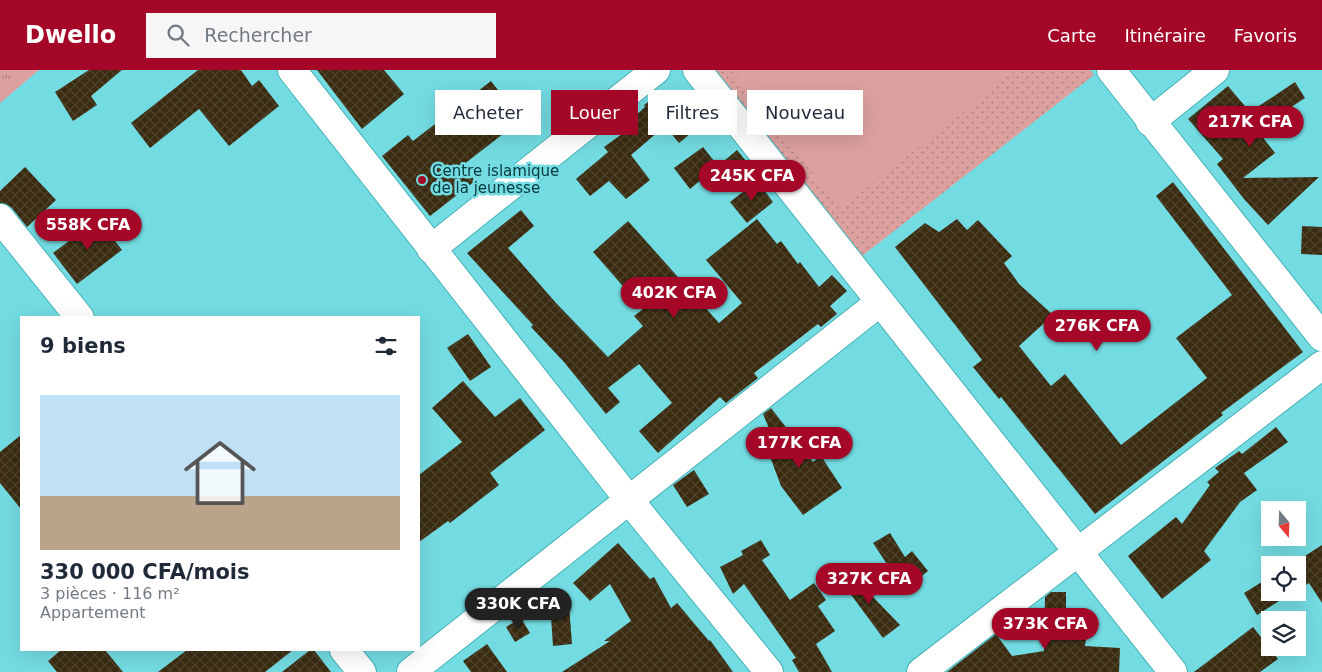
<!DOCTYPE html>
<html lang="fr">
<head>
<meta charset="utf-8">
<style>
  :root { --surface:#fff; --page:#f6f6f7; --text:#1f2937; --muted:#747a83; --line:#e0e1e3; --accent:#a40728 }
  body { margin:0; font-family:"DejaVu Sans",sans-serif; background:var(--page); color:var(--text); height:100vh; display:flex; flex-direction:column; font-size:19px; white-space:nowrap }
  * { box-sizing:border-box; margin:0 }
  p { font-size:16px; color:var(--muted) }
  .icon { flex:none; width:28px; height:28px; fill:none; stroke:currentColor; stroke-width:2; stroke-linecap:round; stroke-linejoin:round }
  .map { position:relative; flex:1; overflow:hidden }
  .sheet { position:absolute; left:20px; top:246px; width:400px; height:335px; display:flex; flex-direction:column; background:var(--surface); border-radius:0px; box-shadow:0 5px 20px #0002 }
  .sheet>* { flex:none }
  .hud { position:absolute; left:435px; top:20px; width:475px; height:45px; display:flex; gap:10px }
  .needle { width:32px; rotate:161deg }
  .tools { position:absolute; left:1261px; top:431px; display:grid; gap:10px }
  .tools a { display:grid; place-items:center; width:45px; height:45px; border-radius:0px; background:var(--surface); box-shadow:0 5px 20px #0002; font-size:25px }
  .price { position:absolute; translate:-50% -42px; padding:0 11px; border-radius:18px; background:var(--accent); color:#fff; font-size:16px; line-height:32px; filter:drop-shadow(0 1px 2px #0008) }
  .price::after { content:''; position:absolute; left:50%; top:30px; width:15px; height:11px; margin-left:-8px; background:inherit; clip-path:polygon(0 0,100% 0,50% 100%) }
  .price.active { background:#222; color:#fff }
  ul { padding:0; list-style:none }
  li { display:grid; align-content:center; gap:10px; height:265px; padding:0 20px }
  li+li { border-top:1px solid var(--line) }
  li span { display:grid; place-items:center; height:155px; border-radius:0px; color:#555 }
  li>.icon { margin-inline-start:auto }
  span .icon { width:90px; height:90px; fill:#fffc; stroke-width:1 }
  li b { font-size:21px }
  h2 { display:flex; justify-content:space-between; align-items:center; height:60px; padding:0 20px; font-size:21px }
  .tag { padding:0 18px; border-radius:0px; background:var(--surface); box-shadow:0 5px 20px #0002; font-size:18px; line-height:45px }
  .tag.active { background:var(--accent); color:#fff }
  header { display:flex; align-items:center; gap:30px; box-sizing:border-box; height:70px; padding:0 25px; background:var(--accent); color:#fff }
  header strong { font-size:24px }
  nav { display:flex; gap:28px; margin-inline-start:auto; font-size:18px }
  .search { width:350px; height:45px; background:var(--page); display:flex; align-items:center; gap:12px; box-sizing:border-box; padding:0 18px; border-radius:0px; color:var(--muted); font-size:19px }
  .map>svg:first-child { display:block }
  .grass { fill:url(#grass-tufts) }
  .park { fill:url(#park-dots) }
  .pitch { fill:#dca19f }
  .building { fill:url(#building-cross-hatch) }
  .lines { fill:none; stroke-linecap:round; stroke-linejoin:round }
  .minor-casing { stroke:#45b2b8; stroke-width:30 }
  .minor { stroke:#fff; stroke-width:28 }
  .poi-dot { fill:#a40728; stroke:#73dce2; stroke-width:2 }
  .labels { text-anchor:middle; dominant-baseline:central; stroke-width:5; stroke-linejoin:round; paint-order:stroke }
  .poi-label { font-size:15px; fill:#07383a; stroke:#73dce2; text-anchor:start }
</style>
</head>
<body>
<header>
<strong>Dwello</strong>
<div class="search"><svg class="icon" aria-label="search" viewBox="0 0 24 24"><circle cx="10" cy="10" r="6"/><path d="M15 15l6 6"/></svg>Rechercher</div>
<nav><a>Carte</a><a>Itinéraire</a><a>Favoris</a></nav>
</header>
<div class="map">
<svg width="1322" height="602" viewBox="0 0 1322 602">
  <defs>
    <pattern id="grass-tufts" width="24" height="20" patternUnits="userSpaceOnUse" patternTransform="scale(1.25)"><rect width="24" height="20" fill="#dca19f"/><path d="M3 7l-1-3M5 7V3M7 7l1-3M15 17l-1-3M17 17v-4M19 17l1-3" fill="none" stroke="#b08483"/></pattern>
    <pattern id="park-dots" width="8" height="8" patternUnits="userSpaceOnUse" patternTransform="scale(1.25)"><rect width="8" height="8" fill="#dca19f"/><path d="M2 2h.1M6 6h.1" fill="none" stroke="#b08483" stroke-width="1.8" stroke-linecap="round"/></pattern>
    <pattern id="building-cross-hatch" width="8" height="8" patternUnits="userSpaceOnUse" patternTransform="scale(1.25)"><rect width="8" height="8" fill="#3b2c11"/><path d="M0 0l8 8M0 8l8-8" fill="none" stroke="#4d432c"/></pattern>
  </defs>
  <rect width="100%" height="100%" fill="#73dce2"/>
  <path class="grass" d="M0 0H39L0 33Z"/>
  <path class="park" d="M716 0H1090L1094 5 862 186Z"/>
  <path class="pitch" d="M731 0H1016L841 138Z"/>
  <g class="building">
    <path d="M89 0H122L91 26 97 35 73 51 55 22Z"/>
    <path d="M198 0H241L252 16 259 10 279 36 229 76 199 39 150 78 131 53Z"/>
    <path d="M317 0H384L404 24 362 59Z"/>
    <path d="M491 11 521 50 463 95 475 111 430 146 382 86 408 65 413 71Z"/>
    <path d="M1295 12 1305 28 1257 60 1275 83 1243 108 1319 107 1268 155 1244 129 1217 94 1223 89 1188 49 1228 16 1250 42Z"/>
    <path d="M664 20 681 44 700 29 713 45 679 73 665 56 631 85 650 110 626 129 609 111 590 126 576 109 608 82 604 77 622 64 619 61 645 37 644 35Z"/>
    <path d="M703 77 718 96 690 119 674 98Z"/>
    <path d="M737 80 754 101 739 113 723 92Z"/>
    <path d="M25 97 56 130 27 157 12 138 6 134 0 133V121Z"/>
    <path d="M757 111 773 132 747 153 730 132Z"/>
    <path d="M1173 112 1303 282 1221 343 1223 345 1095 444 1001 327 999 329 973 297 982 290 895 177 925 153 939 162 957 149 967 160 978 150 1012 186 1004 193 1019 214 1053 245 1019 276 1051 316 1065 304 1121 375 1207 308 1176 268 1232 225 1156 126Z"/>
    <path d="M521 140 534 156 508 178 556 233 608 287 643 256 634 246 643 239 593 182 628 151 719 253 742 233 706 190 757 149 777 174 781 171 798 194 800 192 819 217 832 205 847 221 830 236 837 244 821 257 818 254 754 303 758 308 726 333 720 327 658 383 639 361 672 333 639 294 608 318 620 332 606 344 564 292 531 257 533 255 467 183Z"/>
    <path d="M98 149 122 180 77 214 53 183Z"/>
    <path d="M1302 156 1322 157V185L1301 184Z"/>
    <path d="M468 264 491 297 470 311 447 278Z"/>
    <path d="M463 311 495 347 520 328 545 360 490 403 499 415 450 453 448 451 419 472V405L462 372 432 338Z"/>
    <path d="M771 338 813 392 821 386 842 418 803 445 781 416 769 384 779 377 774 370 763 344Z"/>
    <path d="M1276 357 1288 372 1244 403 1257 420 1240 432 1204 481 1211 490 1162 529 1128 486 1176 447 1182 454 1210 415 1207 412 1219 402 1215 398 1239 381 1242 384Z"/>
    <path d="M21 365V439L0 413V382Z"/>
    <path d="M694 400 709 424 687 437 673 415Z"/>
    <path d="M890 463 905 487 912 481 928 501 904 520 873 473Z"/>
    <path d="M761 470 770 485 762 490 790 530 814 513 826 530 818 536 835 561 816 574 832 602H799L792 590 796 588 744 514 733 524 720 497 743 485 741 481Z"/>
    <path d="M618 473 650 509 654 507 671 538 677 533 709 571 710 570 733 602H562L610 571H604L631 551 610 514 590 531 573 513Z"/>
    <path d="M1322 475V533L1309 513 1298 520V495H1291Z"/>
    <path d="M847 500 900 555 883 568 838 507Z"/>
    <path d="M1270 507V522H1293L1257 545 1244 523Z"/>
    <path d="M1051 522H1066V568L1086 569 1085 576 1120 578 1119 602H947L996 564 1012 586 1044 581 1045 527Z"/>
    <path d="M550 532 569 535 572 574 553 576Z"/>
    <path d="M521 548 530 563 515 572 506 557Z"/>
    <path d="M1253 557 1278 589 1260 602H1194Z"/>
    <path d="M487 574 507 602H471L463 591Z"/>
    <path d="M61 580H105L123 602H57L48 591Z"/>
    <path d="M187 580H293L265 602H158Z"/>
    <path d="M310 580H314L331 602H282Z"/>
  </g>
  <g class="lines">
    <g class="minor-casing">
      <g id="minor">
        <path d="M292 0 629 430 769 602"/>
        <path d="M697 0 1173 602"/>
        <path d="M1111 0 1322 267"/>
        <path d="M1150 52 1215 0"/>
        <path d="M0 148 80 248"/>
        <path d="M431 179 656 0"/>
        <path d="M344 580 362 602"/>
        <path d="M411 602 880 232"/>
        <path d="M921 602 1322 295"/>
      </g>
    </g>
    <use href="#minor" class="minor"/>
  </g>
  <circle class="poi-dot" cx="422" cy="110" r="5"/>
  <g class="labels">
    <g class="poi-label">
      <text x="432" y="101">Centre islamique<tspan x="432" dy="17">de la jeunesse</tspan></text>
    </g>
  </g>
</svg>
<div class="tools">
<a><svg class="needle" viewBox="-14 -14 28 28"><path d="M0-13l5 13h-10z" fill="#e53935"/><path d="M0 13l5-13h-10z" fill="#747a83"/></svg></a>
<a><svg class="icon" aria-label="locate" viewBox="0 0 24 24"><circle cx="12" cy="12" r="6"/><path d="M12 2v4M12 18v4M2 12h4M18 12h4"/></svg></a>
<a><svg class="icon" aria-label="layers" viewBox="0 0 24 24"><path d="M12 4l9 5-9 5-9-5zM3 14l9 5 9-5"/></svg></a>
</div>
<b class="price" style="left:1250px;top:78px">217K CFA</b>
<b class="price" style="left:752px;top:132px">245K CFA</b>
<b class="price" style="left:88px;top:181px">558K CFA</b>
<b class="price" style="left:674px;top:249px">402K CFA</b>
<b class="price" style="left:1097px;top:282px">276K CFA</b>
<b class="price" style="left:799px;top:399px">177K CFA</b>
<b class="price" style="left:869px;top:535px">327K CFA</b>
<b class="price active" style="left:518px;top:560px">330K CFA</b>
<b class="price" style="left:1045px;top:580px">373K CFA</b>
<div class="hud">
<a class="tag">Acheter</a>
<a class="tag active">Louer</a>
<a class="tag">Filtres</a>
<a class="tag">Nouveau</a>
</div>
<section class="sheet">
<h2>9 biens<svg class="icon" aria-label="filters" viewBox="0 0 24 24"><path d="M4 7h16M4 17h16"/><circle cx="9" cy="7" r="2"/><circle cx="15" cy="17" r="2"/></svg></h2>
<ul>
<li><span style="background:linear-gradient(#bfe0f5 65%,#b9a48a 0)"><svg class="icon" aria-label="home" viewBox="0 0 24 24"><path d="M3 11l9-7 9 7M6 9v11h12V9"/></svg></span><div><b>330 000 CFA/mois</b><p>3 pièces · 116 m²</p><p>Appartement</p></div></li>
</ul>
</section>
</div>
</body>
</html>
